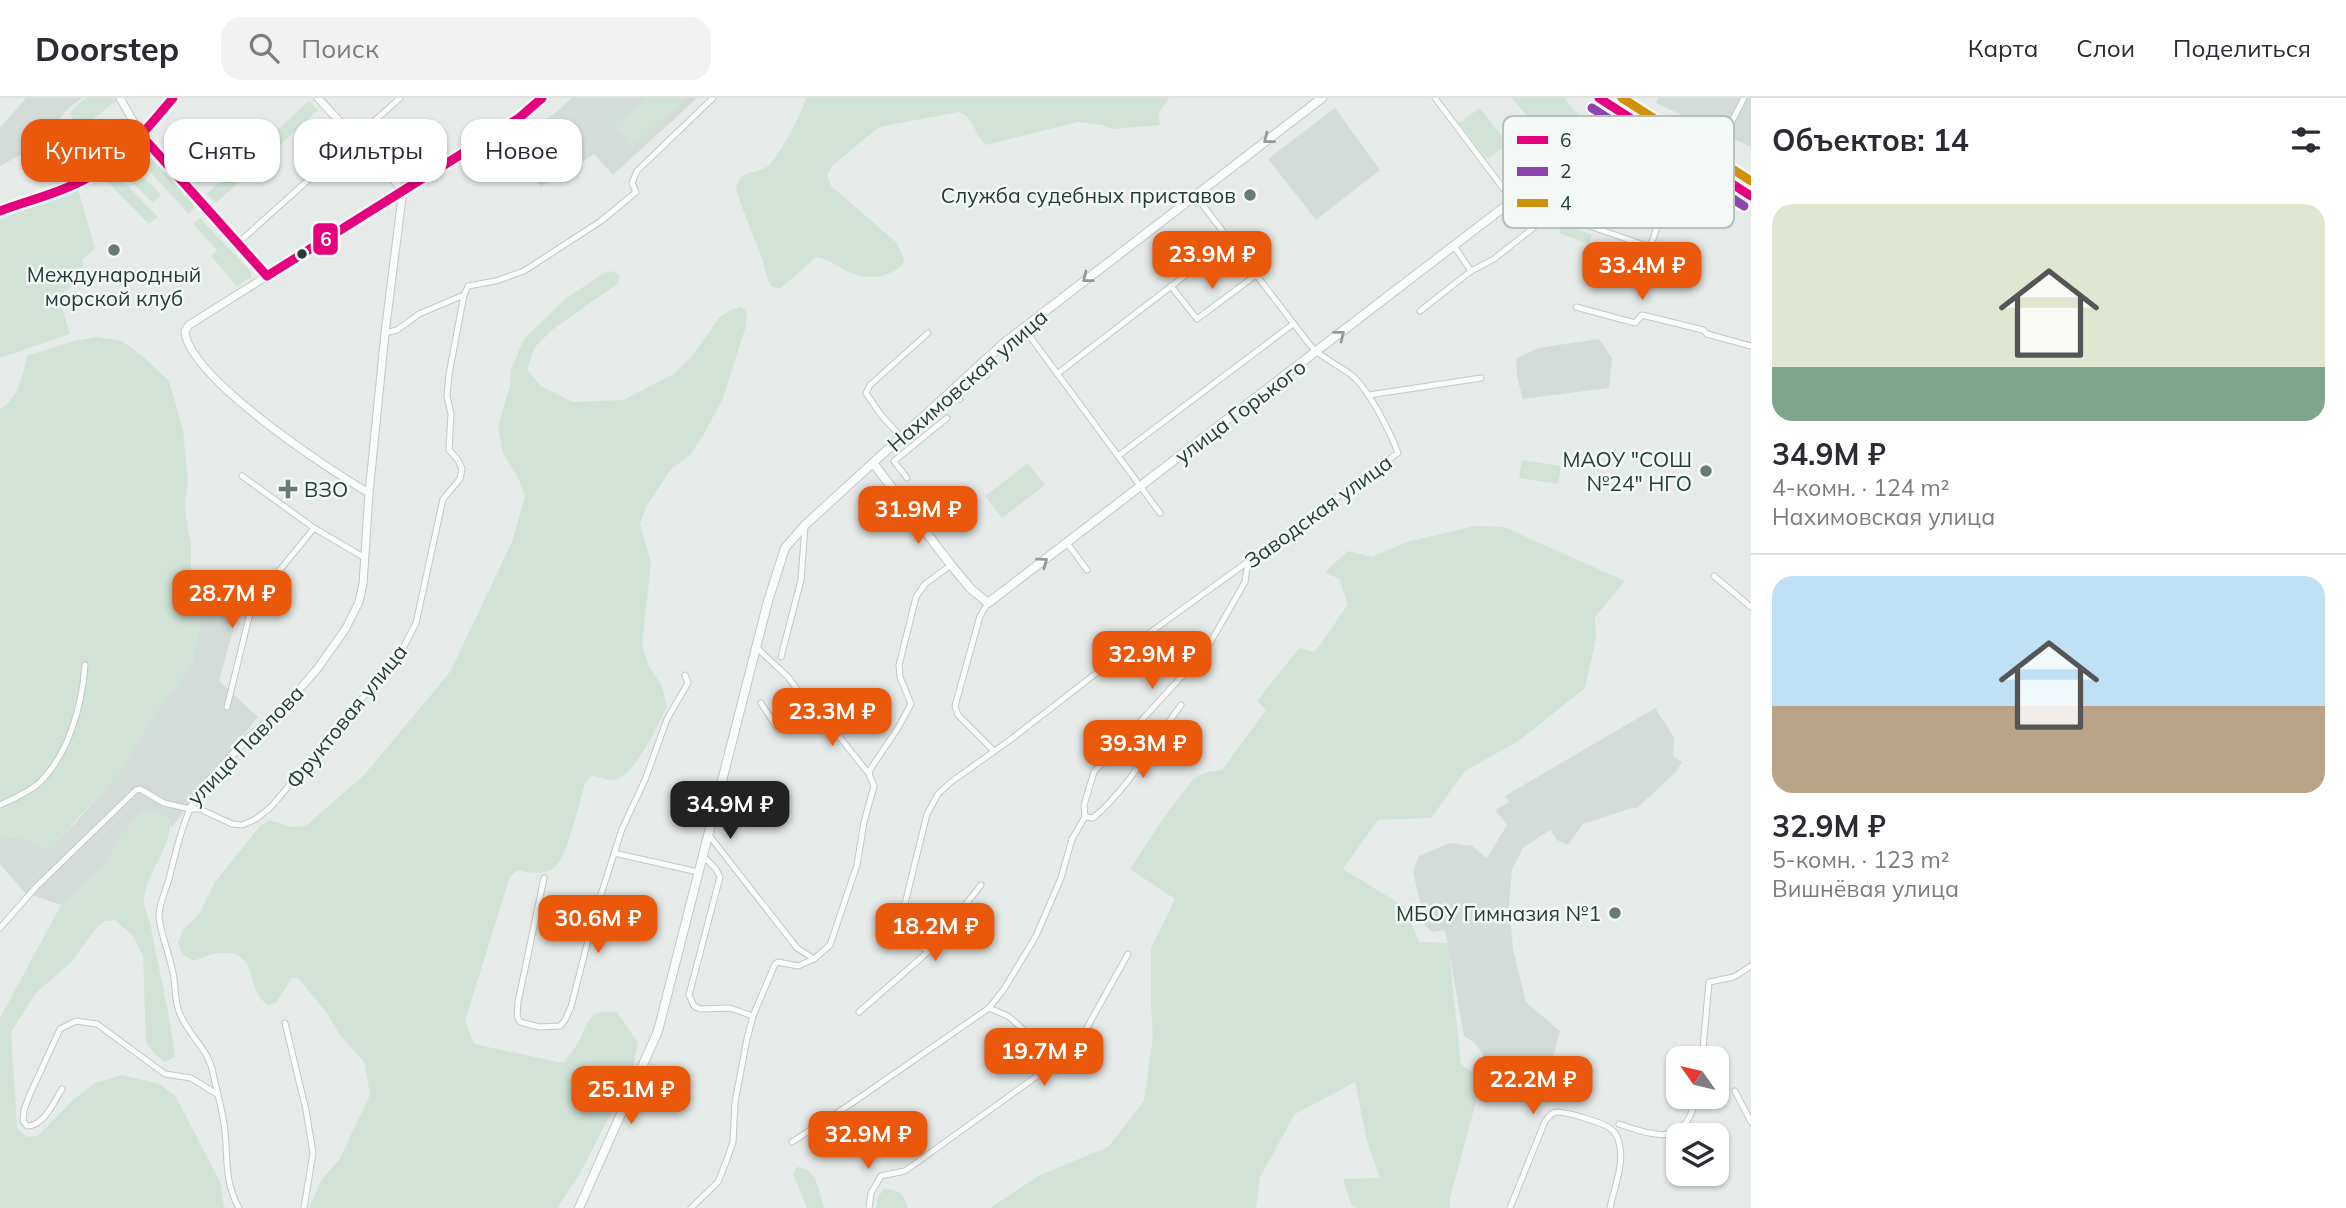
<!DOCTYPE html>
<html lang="ru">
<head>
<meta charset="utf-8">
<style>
  :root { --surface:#fff; --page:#f2f2f3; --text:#2b2b33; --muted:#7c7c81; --line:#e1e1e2; --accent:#ea580c }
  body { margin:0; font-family:Mulish,sans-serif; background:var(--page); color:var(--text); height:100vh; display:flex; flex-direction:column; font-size:26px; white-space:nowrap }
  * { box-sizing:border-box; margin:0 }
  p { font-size:23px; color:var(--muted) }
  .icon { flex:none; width:38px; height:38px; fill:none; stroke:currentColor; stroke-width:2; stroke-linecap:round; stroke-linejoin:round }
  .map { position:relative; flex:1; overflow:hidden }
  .side { display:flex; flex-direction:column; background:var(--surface); width:595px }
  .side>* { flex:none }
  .top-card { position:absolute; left:21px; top:21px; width:665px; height:63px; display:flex; gap:14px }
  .needle { width:46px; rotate:304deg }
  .buttons { position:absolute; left:1666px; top:948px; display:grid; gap:14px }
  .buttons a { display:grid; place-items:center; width:63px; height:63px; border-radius:14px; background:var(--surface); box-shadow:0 2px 5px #0004; font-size:35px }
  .price { position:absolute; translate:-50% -60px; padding:0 16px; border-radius:14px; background:var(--accent); color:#fff; font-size:23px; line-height:46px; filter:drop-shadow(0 2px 4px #0008) }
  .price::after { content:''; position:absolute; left:50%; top:42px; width:21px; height:16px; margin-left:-10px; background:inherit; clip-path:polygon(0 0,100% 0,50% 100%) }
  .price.current { background:#222; color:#fff }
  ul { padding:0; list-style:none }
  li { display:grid; align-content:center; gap:14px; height:371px; padding:0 21px }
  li+li { border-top:2px solid var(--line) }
  li span { display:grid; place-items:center; height:217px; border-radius:21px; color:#555 }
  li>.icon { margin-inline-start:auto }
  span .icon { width:126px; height:126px; fill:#fffc; stroke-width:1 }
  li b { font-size:30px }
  h2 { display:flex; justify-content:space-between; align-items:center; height:84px; padding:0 21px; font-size:30px }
  .pill { padding:0 24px; border-radius:21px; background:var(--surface); box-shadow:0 2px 5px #0004; font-size:24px; line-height:63px }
  .pill.current { background:var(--accent); color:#fff }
  header { display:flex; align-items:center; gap:42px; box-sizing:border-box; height:98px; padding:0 35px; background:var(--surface); border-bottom:2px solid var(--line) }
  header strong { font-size:33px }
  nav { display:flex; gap:38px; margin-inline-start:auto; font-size:24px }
  .search { width:490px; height:63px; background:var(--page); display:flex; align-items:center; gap:18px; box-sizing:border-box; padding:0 24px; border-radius:21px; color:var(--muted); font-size:26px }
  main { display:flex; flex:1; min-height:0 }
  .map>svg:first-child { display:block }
  .built { fill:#d4dcd9 }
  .green { fill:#d0e3d6 }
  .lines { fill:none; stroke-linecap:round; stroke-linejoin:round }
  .minor-casing { stroke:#c3c8c6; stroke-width:7 }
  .tertiary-casing { stroke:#c3c8c6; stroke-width:9 }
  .secondary-casing { stroke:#c2c8c6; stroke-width:10 }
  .primary-casing { stroke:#c2cac8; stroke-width:10 }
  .minor { stroke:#fbfcfc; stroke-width:5 }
  .tertiary { stroke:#fbfcfc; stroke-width:7 }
  .secondary { stroke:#fbfcfc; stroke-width:8 }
  .primary { stroke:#cfd6d4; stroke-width:9 }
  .bus-1-casing { stroke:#f4f9f7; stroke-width:14 }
  .bus-2-casing { stroke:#f4f9f7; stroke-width:14 }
  .bus-3-casing { stroke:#f4f9f7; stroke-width:14 }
  .bus-1 { stroke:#e5007d; stroke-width:9 }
  .bus-2 { stroke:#8e44ad; stroke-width:9 }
  .bus-3 { stroke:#cd910b; stroke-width:9 }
  .oneway { stroke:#909c9a }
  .poi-dot { fill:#687a76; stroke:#f4f9f7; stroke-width:2.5 }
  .bus-dot { fill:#243d38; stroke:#f4f9f7; stroke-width:2.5 }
  .labels { text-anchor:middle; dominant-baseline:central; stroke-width:5; stroke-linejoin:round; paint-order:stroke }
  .poi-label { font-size:21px; fill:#243d38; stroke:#f4f9f7; text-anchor:end }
  .street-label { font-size:21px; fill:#243d38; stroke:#f4f9f7 }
  .key { fill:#f4f9f7; stroke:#b6c1be; stroke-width:2 }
  .key-label { font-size:19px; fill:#243d38 }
  .line-badge { stroke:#f4f9f7; stroke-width:2.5 }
  .badge-label { font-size:19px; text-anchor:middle; font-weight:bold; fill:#fff }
</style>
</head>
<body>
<header>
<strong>Doorstep</strong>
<div class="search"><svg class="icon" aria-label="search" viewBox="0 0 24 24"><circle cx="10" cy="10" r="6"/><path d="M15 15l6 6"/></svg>Поиск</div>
<nav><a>Карта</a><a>Слои</a><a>Поделиться</a></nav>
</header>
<main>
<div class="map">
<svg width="1751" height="1110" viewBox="0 0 1751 1110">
  <rect width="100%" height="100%" fill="#e6ebe9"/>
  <g class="built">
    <path d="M26 0H82L70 9 31 51 0 68V30Z"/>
    <path d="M572 0H697L613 77 594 56 541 89 510 43 554 16Z"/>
    <path d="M1658 0H1751V49L1656 5Z"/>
    <path d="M1335 10 1380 72 1316 122 1268 61Z"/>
    <path d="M1599 241 1612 260 1609 290 1523 301 1517 279 1516 261 1538 250Z"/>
    <path d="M200 499 235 526 219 583 258 619 171 730 170 722 162 717 146 712 138 718 120 739 105 768 61 807 24 794 0 766V739L23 738 41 750H50L77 723 122 670 154 617 192 565 201 521Z"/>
    <path d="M1655 610 1674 639 1673 658 1682 664 1676 674 1637 710H1632L1583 726 1568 747 1557 742 1550 732 1523 750 1512 771 1509 805 1513 851 1526 904 1560 933 1547 982 1493 973 1476 946 1464 938 1445 832 1433 834 1425 828 1413 773 1419 758 1450 745 1472 748 1487 760 1507 727 1495 712 1509 704 1505 698Z"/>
  </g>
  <g class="green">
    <path d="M87 0H115L116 3 81 30 69 15 79 5Z"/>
    <path d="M646 0H687L631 49 614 28Z"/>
    <path d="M806 0H1169L1158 16 1160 27 1112 31 1102 27 1078 24 986 47C974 37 975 20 959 14L879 29 833 67 827 77 831 88 897 145 904 161 903 166C890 179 869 183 851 175 838 170 831 161 816 159L780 191 771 188C765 177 765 167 760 155 752 133 743 114 736 91 741 68 757 78 769 67 780 57 802 14 806 0Z"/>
    <path d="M1512 0H1564L1594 36 1552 68 1533 47 1542 36Z"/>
    <path d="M309 3 318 12 216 105 207 96Z"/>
    <path d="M1480 10 1508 46 1487 61 1459 25Z"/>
    <path d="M142 51 196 107 189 116 142 65 138 66 122 82 158 119 149 126 105 81 132 53Z"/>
    <path d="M139 74 161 97 153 105 130 82Z"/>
    <path d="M77 88 95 150 83 161V178L59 199 70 236 0 260V121Z"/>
    <path d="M200 120 251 174V179L237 188 211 158 217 152 193 126Z"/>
    <path d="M1563 126 1592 137 1588 146 1559 135Z"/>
    <path d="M612 173 620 178 617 186 552 232 534 250 527 272 541 288 572 304 624 302 675 275 692 258 720 219 729 213 740 209 745 211 747 216 746 228 723 300 704 336 690 357 671 371 646 409 640 426 651 465 642 547 649 569 662 588 667 609C658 626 633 683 612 682 605 682 599 678 591 678L585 685C580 702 567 760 555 769 544 777 530 775 518 772L510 778 465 923 474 946 563 965C569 957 576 949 580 941 590 919 590 912 617 914L638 945 631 977 579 1077 557 1110H309L322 1081 339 1062 370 997 365 965 339 936 327 915 298 880H292L276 905 268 907C243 892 262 847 214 856 207 857 200 861 193 863L183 857 178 845 183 832 199 816 215 784 260 728 270 722 290 729 306 728 365 676 450 574 512 444 525 398 518 380 502 353 498 328 510 288 511 272 518 255 524 241 565 201 604 175Z"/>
    <path d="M97 239 122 243 141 257 169 283 183 332 188 383 185 404 186 419 191 447V470L200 499 201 521 192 565 154 617 123 670 58 742 50 750H41L23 738 0 739V311C19 299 22 279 27 258L74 243Z"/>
    <path d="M1522 362 1561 368 1558 386 1519 380Z"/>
    <path d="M1028 365 1045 387 1002 420 985 398Z"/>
    <path d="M1475 428 1504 429 1625 483 1595 519 1596 540 1585 590 1520 642 1465 673 1431 720 1378 722 1343 771 1405 809 1419 844 1448 845 1461 966 1482 981 1450 1100V1110H1357L1351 1106 1343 1081 1380 1080 1367 1043 1355 984 1295 1016 1260 1079 1256 1110H990L1040 1077 1108 1049 1144 1003 1153 938 1151 910V850L1175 801 1130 771 1162 722 1194 680 1207 674 1222 672 1266 612 1257 603 1299 550 1315 554 1348 506 1339 481 1325 474 1348 453 1372 459 1407 444Z"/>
    <path d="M146 712 162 717 170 722C172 752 144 775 144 804 144 813 150 821 151 830 159 873 170 916 175 959L165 964 156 957 146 945 143 858 133 838 115 822 105 823 97 829 71 864 35 896 11 934 17 1030 27 1039 38 1038 73 1002 95 985 122 977 160 986 176 999 220 1084 224 1110H0V920L61 807 105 768 120 739 138 718Z"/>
    <path d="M797 1069C818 1071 819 1093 824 1110H807L793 1076Z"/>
    <path d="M884 1091C898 1090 904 1096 908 1110H876L878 1099Z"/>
  </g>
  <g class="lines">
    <g class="minor-casing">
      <g id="minor">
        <path d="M1435 0 1512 102"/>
        <path d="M1708 69 1744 0"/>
        <path d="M238 145 400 0"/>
        <path d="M1454 148 1471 173"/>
        <path d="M1171 188 1197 221 1256 177"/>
        <path d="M1576 209 1635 225 1642 217 1703 232 1707 236 1751 248"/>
        <path d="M1420 213 1471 173 1494 161 1547 119 1555 116 1647 148 1651 147 1682 53"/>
        <path d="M1023 229 1160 415"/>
        <path d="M385 235 397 232 419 216 464 197 468 188 496 183 524 173 601 123 636 94 632 85 637 73 713 0"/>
        <path d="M978 268 987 277"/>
        <path d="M1057 276 1230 143"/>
        <path d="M952 292 960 301"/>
        <path d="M1369 297 1481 280"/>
        <path d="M901 339 881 317 866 295 870 287 928 235"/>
        <path d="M1118 358 1293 226"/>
        <path d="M242 378 314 430"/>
        <path d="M907 380 894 363 947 320"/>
        <path d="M1067 445 1087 472"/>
        <path d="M1714 478 1751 509"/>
        <path d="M988 505 980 518 955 608 958 617 993 652"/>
        <path d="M756 549 788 579 806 603 805 610 778 631 761 605"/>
        <path d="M781 559 801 482 805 428"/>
        <path d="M814 607 869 676"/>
        <path d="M227 609 249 519 279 473 314 430 365 460"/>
        <path d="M0 707C13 701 27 695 38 686 69 657 82 607 85 567"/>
        <path d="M190 711C180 733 176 754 170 777 167 791 159 804 159 818 160 834 170 858 173 875 176 889 174 903 180 916 189 938 209 952 213 975 217 994 223 1014 225 1033 228 1062 224 1083 239 1110"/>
        <path d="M1085 719 1084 707 1094 674 1206 552 1245 484 1248 463"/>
        <path d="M1085 719 1093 720C1129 690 1153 645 1181 607"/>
        <path d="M708 736 797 850 814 861"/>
        <path d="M614 755 698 774"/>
        <path d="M702 757 716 771 720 779 689 897 694 908 700 911 730 910 753 918"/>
        <path d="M544 780 518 904 517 918 520 924 539 929 560 928 565 922 571 909 595 815 622 731 645 682 667 621 688 585 685 577"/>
        <path d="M0 830 36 789 136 692 140 691 164 705 190 711H200L232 726 242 727 256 721 271 709 401 554 416 525 443 401 460 381 462 371 458 362 449 352 451 316 447 298 449 276 464 197"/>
        <path d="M929 853 900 838 898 834 927 716 938 696 951 684 1010 642 1130 549 1398 355C1390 334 1368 289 1350 276 1337 266 1321 260 1310 247L1195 97"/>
        <path d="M989 910 1008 918 1058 963"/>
        <path d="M859 914 929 853 981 787"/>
        <path d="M285 925 306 1012 313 1055 304 1110"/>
        <path d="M1702 961 1709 884 1734 879 1751 868"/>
        <path d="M62 991C54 1004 44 1028 27 1028L23 1023 24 1012 30 996 60 931 76 923 97 926 165 976 191 980 217 996"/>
        <path d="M1735 993 1751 1024"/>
        <path d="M1619 1026C1655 1038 1686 1050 1696 999"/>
        <path d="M792 1044 852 1005 989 910 1004 891 1036 838 1061 780 1072 741 1085 719"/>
        <path d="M691 1110 718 1084 726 1064 733 1044 735 1004 747 941 753 918 775 866 778 864 798 868 814 861 830 847 857 767 864 724 874 688 869 676 871 670 898 630 911 606 900 579 899 567 916 499 925 486 951 467"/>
        <path d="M869 1110 871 1095 881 1078 905 1073 1058 963 1084 935 1128 856"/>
        <path d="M1510 1110 1545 1023C1547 1021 1551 1016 1553 1015 1560 1011 1604 1025 1611 1031 1615 1034 1618 1040 1619 1045 1625 1065 1614 1090 1610 1110"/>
      </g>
    </g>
    <g class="tertiary-casing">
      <g id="tertiary">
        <path d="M120 0 141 37"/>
        <path d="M267 178 189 227 185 233C188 279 329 372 369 395"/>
        <path d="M190 711 208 684 244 644 284 609 318 570 346 530 359 504 363 486 369 395 385 235 403 92 318 0"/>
      </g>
    </g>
    <g class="secondary-casing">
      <g id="secondary">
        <path d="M141 37 267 178 519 20 542 0"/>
        <path d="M0 113C30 102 63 94 91 78 123 59 149 29 173 0"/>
        <path d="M873 365 951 467 971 491 988 505 1624 17"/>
        <path d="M579 1110 658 933 768 503 785 450 805 427 1004 245 1322 0"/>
      </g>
    </g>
    <g class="primary-casing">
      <path id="primary" d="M1599 0 1751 98"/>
    </g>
    <use href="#minor" class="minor"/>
    <use href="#tertiary" class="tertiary"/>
    <use href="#secondary" class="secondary"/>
    <use href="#primary" class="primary"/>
    <g class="bus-1-casing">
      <g id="bus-1">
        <path d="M1599 0 1751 98"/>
        <path d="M141 37 267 178 519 20 542 0"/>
        <path d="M0 113C30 102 63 94 91 78 124 59 149 29 173 0"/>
      </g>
    </g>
    <g class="bus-2-casing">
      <path id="bus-2" d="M1592 10 1744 108"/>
    </g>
    <g class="bus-3-casing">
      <path id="bus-3" d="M1622 0 1751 83"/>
    </g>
    <use href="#bus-1" class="bus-1"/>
    <use href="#bus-2" class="bus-2"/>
    <use href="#bus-3" class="bus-3"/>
  </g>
  <defs><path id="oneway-chevron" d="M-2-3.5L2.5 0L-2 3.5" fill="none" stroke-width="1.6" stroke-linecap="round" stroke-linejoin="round" transform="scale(1.75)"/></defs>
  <g class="oneway">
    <use href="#oneway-chevron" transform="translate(1268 41) rotate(142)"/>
    <use href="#oneway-chevron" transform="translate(1087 180) rotate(142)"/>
    <use href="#oneway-chevron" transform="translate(1340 237) rotate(-38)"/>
    <use href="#oneway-chevron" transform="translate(1043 464) rotate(-37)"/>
  </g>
  <g class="poi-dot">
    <circle cx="1250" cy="97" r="7"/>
    <circle cx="114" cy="152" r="7"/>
    <circle cx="1706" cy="373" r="7"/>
    <path d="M284.5 380.5h7v7h7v7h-7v7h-7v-7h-7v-7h7z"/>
    <circle cx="1615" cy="815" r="7"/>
  </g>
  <circle class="bus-dot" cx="302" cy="156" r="6"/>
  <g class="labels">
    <g class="poi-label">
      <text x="1236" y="97">Служба судебных приставов</text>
      <text x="114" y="176" text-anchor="middle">Международный<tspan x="114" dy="24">морской клуб</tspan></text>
      <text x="1692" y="361">МАОУ "СОШ<tspan x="1692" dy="24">№24" НГО</tspan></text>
      <text x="304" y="391" text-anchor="start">ВЗО</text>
      <text x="1601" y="815">МБОУ Гимназия №1</text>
    </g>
    <g class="street-label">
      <text transform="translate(967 282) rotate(-41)">Нахимовская улица</text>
      <text transform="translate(1240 313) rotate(-37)">улица Горького</text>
      <text transform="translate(1318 413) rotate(-36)">Заводская улица</text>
      <text transform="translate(346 618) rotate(-51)">Фруктовая улица</text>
      <text transform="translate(245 647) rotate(-46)">улица Павлова</text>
    </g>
  </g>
  <rect x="1503" y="18" width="231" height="112" rx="10" class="key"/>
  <rect x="1517" y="38" width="31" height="8" fill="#e5007d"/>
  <rect x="1517" y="69" width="31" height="9" fill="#8e44ad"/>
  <rect x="1517" y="101" width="31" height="8" fill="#cd910b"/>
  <g class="key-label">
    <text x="1560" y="49">6</text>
    <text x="1560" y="80">2</text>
    <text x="1560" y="112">4</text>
  </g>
  <rect class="line-badge" x="312" y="124" width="27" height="34" rx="7" fill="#e5007d"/>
  <g class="badge-label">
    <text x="326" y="148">6</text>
  </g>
</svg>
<div class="buttons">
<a><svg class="needle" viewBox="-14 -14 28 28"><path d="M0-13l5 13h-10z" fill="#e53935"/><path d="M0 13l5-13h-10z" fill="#7c7c81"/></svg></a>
<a><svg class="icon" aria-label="layers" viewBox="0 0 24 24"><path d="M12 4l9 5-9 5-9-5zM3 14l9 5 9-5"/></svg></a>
</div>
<b class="price" style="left:1212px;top:193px">23.9M ₽</b>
<b class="price" style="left:1642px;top:204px">33.4M ₽</b>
<b class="price" style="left:918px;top:448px">31.9M ₽</b>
<b class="price" style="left:232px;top:532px">28.7M ₽</b>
<b class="price" style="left:1152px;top:593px">32.9M ₽</b>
<b class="price" style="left:832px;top:650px">23.3M ₽</b>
<b class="price" style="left:1143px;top:682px">39.3M ₽</b>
<b class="price current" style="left:730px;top:743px">34.9M ₽</b>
<b class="price" style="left:598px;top:857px">30.6M ₽</b>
<b class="price" style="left:935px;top:865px">18.2M ₽</b>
<b class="price" style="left:1044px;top:990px">19.7M ₽</b>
<b class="price" style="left:1533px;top:1018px">22.2M ₽</b>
<b class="price" style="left:631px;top:1028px">25.1M ₽</b>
<b class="price" style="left:868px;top:1073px">32.9M ₽</b>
<div class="top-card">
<a class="pill current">Купить</a>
<a class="pill">Снять</a>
<a class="pill">Фильтры</a>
<a class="pill">Новое</a>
</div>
</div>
<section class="side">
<h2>Объектов: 14<svg class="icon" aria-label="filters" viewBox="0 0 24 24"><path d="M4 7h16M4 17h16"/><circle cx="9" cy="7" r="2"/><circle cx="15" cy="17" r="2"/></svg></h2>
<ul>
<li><span style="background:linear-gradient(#dfe7d0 75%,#7fa58c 0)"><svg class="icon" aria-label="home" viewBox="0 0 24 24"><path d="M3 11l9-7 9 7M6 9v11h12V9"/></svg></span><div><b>34.9M ₽</b><p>4-комн. · 124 m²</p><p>Нахимовская улица</p></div></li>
<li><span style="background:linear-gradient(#bfe0f5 60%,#b9a48a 0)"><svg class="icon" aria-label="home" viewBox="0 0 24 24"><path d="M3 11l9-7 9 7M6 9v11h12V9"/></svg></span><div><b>32.9M ₽</b><p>5-комн. · 123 m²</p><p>Вишнёвая улица</p></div></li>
</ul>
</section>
</main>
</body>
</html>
